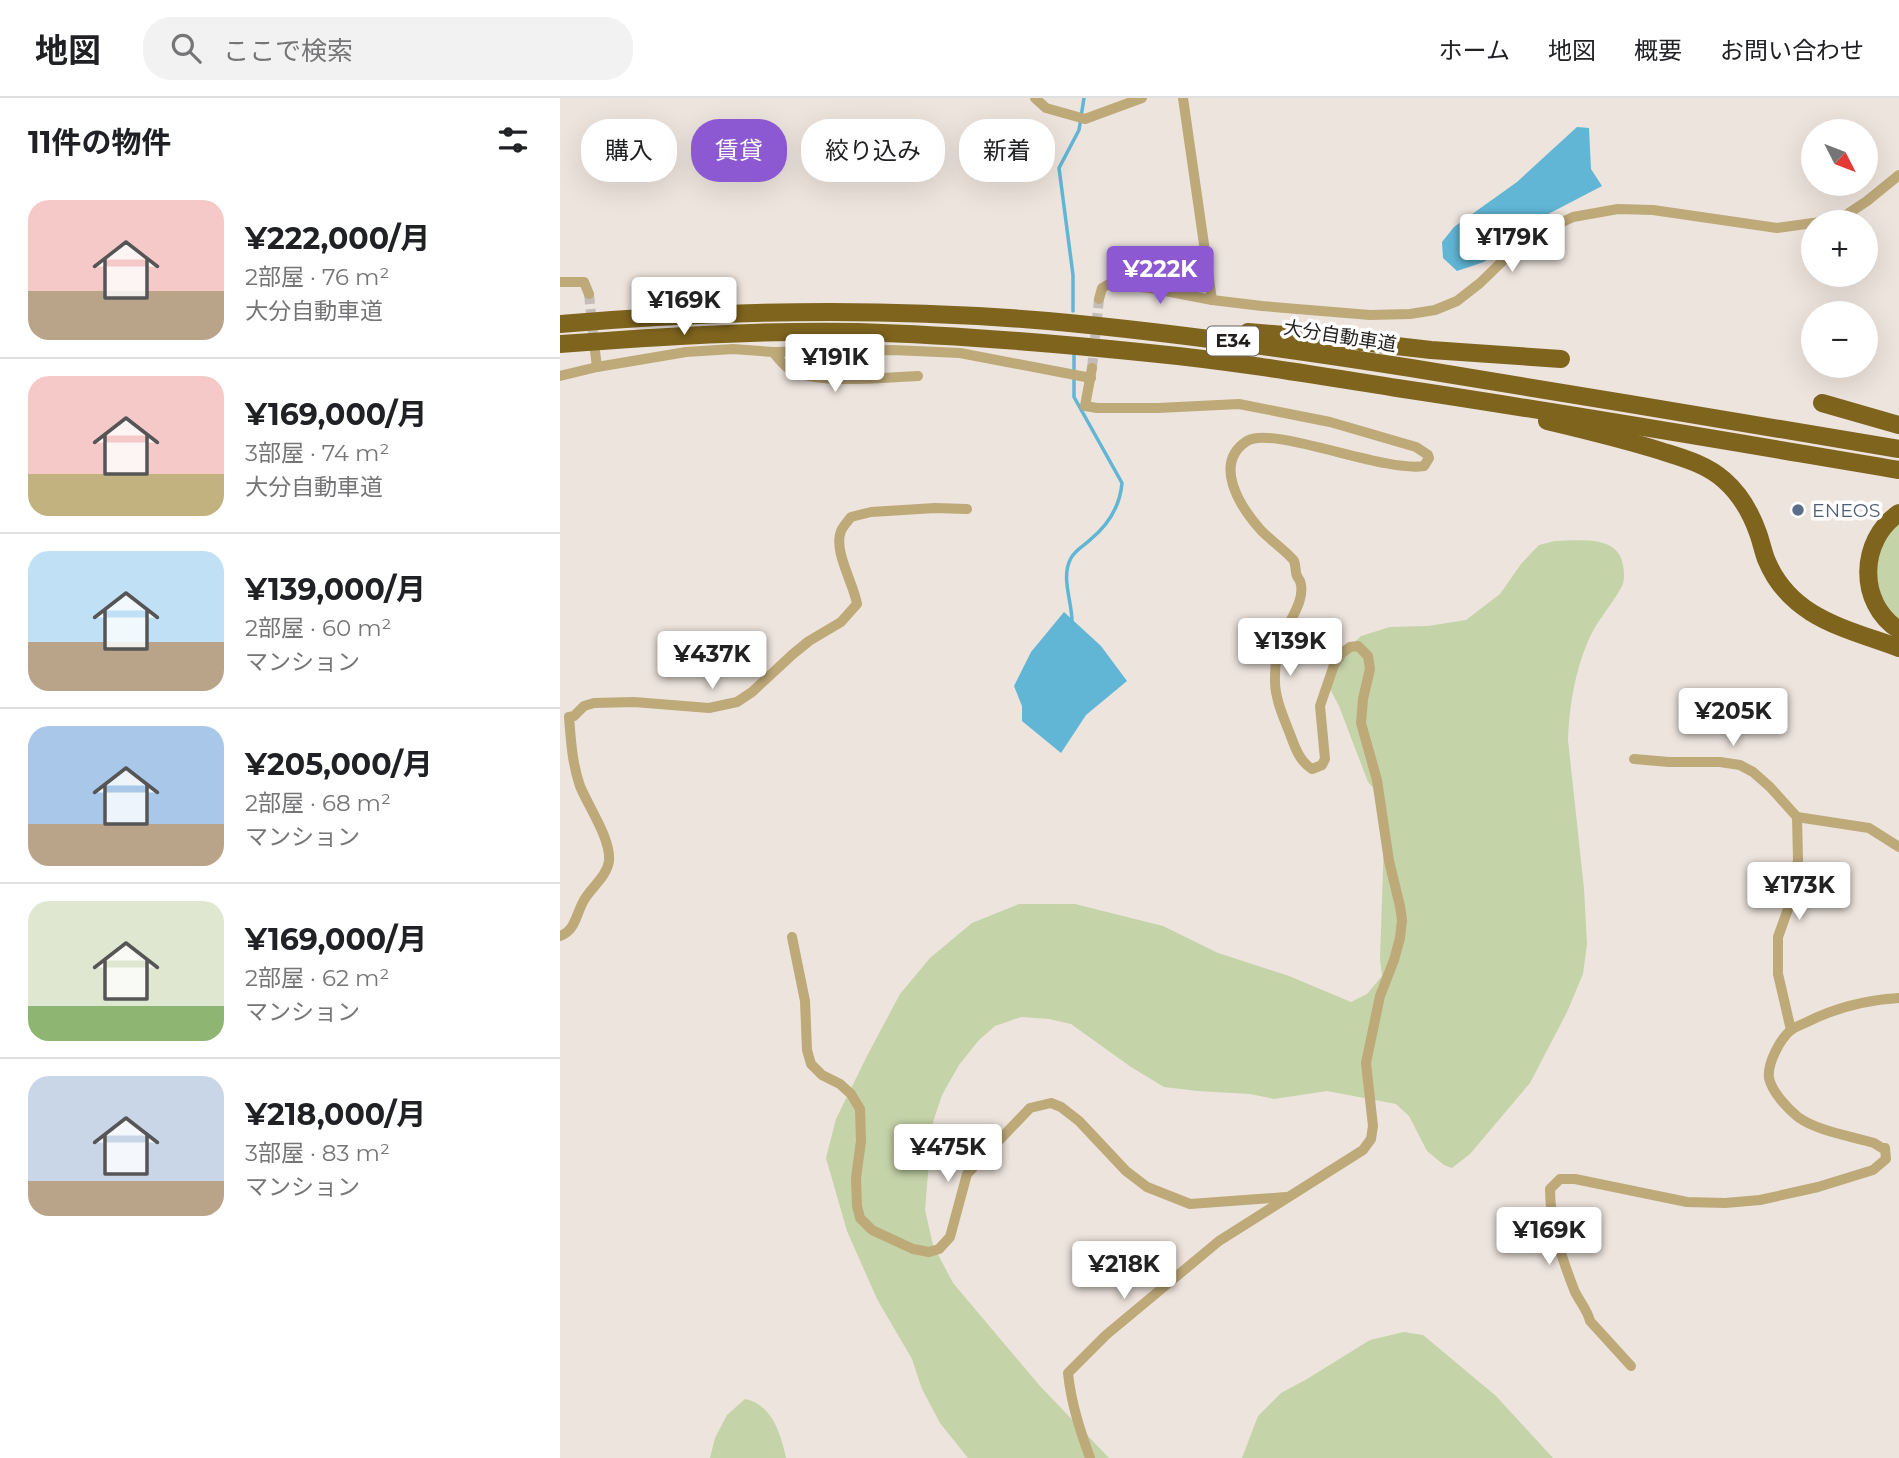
<!DOCTYPE html>
<html lang="ja">
<head>
<meta charset="utf-8">
<style>
  :root { --surface:#fff; --page:#f2f2f2; --text:#202124; --muted:#757577; --line:#e0e0e0; --accent:#8d59d2 }
  body { margin:0; font-family:Montserrat,"Noto Sans JP",sans-serif; background:var(--page); color:var(--text); height:100vh; display:flex; flex-direction:column; font-size:26px; white-space:nowrap }
  * { box-sizing:border-box; margin:0 }
  p { font-size:23px; color:var(--muted) }
  .icon { flex:none; width:38px; height:38px; fill:none; stroke:currentColor; stroke-width:2; stroke-linecap:round; stroke-linejoin:round }
  .map { position:relative; flex:1; overflow:hidden }
  .sheet { display:flex; flex-direction:column; background:var(--surface); width:560px }
  .sheet>* { flex:none }
  .hud { position:absolute; left:21px; top:21px; width:665px; height:63px; display:flex; gap:14px }
  .needle { width:46px; rotate:132deg }
  .fabs { position:absolute; left:1241px; top:21px; display:grid; gap:14px }
  .fabs a { display:grid; place-items:center; width:77px; height:77px; border-radius:50%; background:var(--surface); box-shadow:0 7px 28px #0002; font-size:35px }
  .price { position:absolute; translate:-50% -60px; padding:0 16px; border-radius:7px; background:#fff; color:#222; font-size:23px; line-height:46px; filter:drop-shadow(0 2px 4px #0008) }
  .price::after { content:''; position:absolute; left:50%; top:42px; width:21px; height:16px; margin-left:-10px; background:inherit; clip-path:polygon(0 0,100% 0,50% 100%) }
  .price.active { background:var(--accent); color:#fff }
  ul { padding:0; list-style:none }
  li { display:flex; align-items:center; gap:21px; height:175px; padding:0 28px }
  li+li { border-top:2px solid var(--line) }
  li span { display:grid; place-items:center; flex:none; width:196px; height:140px; border-radius:21px; color:#555 }
  li>.icon { margin-inline-start:auto }
  span .icon { width:84px; height:84px; fill:#fffc; stroke-width:1 }
  li b { font-size:30px }
  h2 { display:flex; justify-content:space-between; align-items:center; height:84px; padding:0 28px; font-size:30px }
  .tag { padding:0 24px; border-radius:28px; background:var(--surface); box-shadow:0 7px 28px #0002; font-size:24px; line-height:63px }
  .tag.active { background:var(--accent); color:#fff }
  header { display:flex; align-items:center; gap:42px; box-sizing:border-box; height:98px; padding:0 35px; background:var(--surface); border-bottom:2px solid var(--line) }
  header strong { font-size:33px }
  nav { display:flex; gap:38px; margin-inline-start:auto; font-size:24px }
  .search { width:490px; height:63px; background:var(--page); display:flex; align-items:center; gap:18px; box-sizing:border-box; padding:0 24px; border-radius:28px; color:var(--muted); font-size:26px }
  main { display:flex; flex:1; min-height:0 }
  .map>svg:first-child { display:block }
  .green { fill:#c4d3a8 }
  .water { fill:#61b5d5 }
  .lines { fill:none; stroke-linecap:round; stroke-linejoin:round }
  .stream { stroke:#61b5d5; stroke-width:3.5 }
  .minor-tunnel { stroke:#c4bcb6; stroke-width:10; stroke-dasharray:10 5; stroke-linecap:butt }
  .minor { stroke:#bea979; stroke-width:10 }
  .motorway { stroke:#7f641e; stroke-width:18 }
  .service-dot { fill:#5c6f8a; stroke:#fff; stroke-width:2.5 }
  .labels { text-anchor:middle; dominant-baseline:central; stroke-width:7; stroke-linejoin:round; paint-order:stroke }
  .shield { fill:#fff; stroke:#64625f; stroke-width:2 }
  .shield-label { font-size:18px; font-weight:bold; fill:#211e1b }
  .street-label { font-size:19px; fill:#211e1b; stroke:#fff }
  .service-label { font-size:19px; fill:#4e5e75; stroke:#fff; text-anchor:start }
</style>
</head>
<body>
<header>
<strong>地図</strong>
<div class="search"><svg class="icon" aria-label="search" viewBox="0 0 24 24"><circle cx="10" cy="10" r="6"/><path d="M15 15l6 6"/></svg>ここで検索</div>
<nav><a>ホーム</a><a>地図</a><a>概要</a><a>お問い合わせ</a></nav>
</header>
<main>
<section class="sheet">
<h2>11件の物件<svg class="icon" aria-label="filters" viewBox="0 0 24 24"><path d="M4 7h16M4 17h16"/><circle cx="9" cy="7" r="2"/><circle cx="15" cy="17" r="2"/></svg></h2>
<ul>
<li><span style="background:linear-gradient(#f6c9c9 65%,#b9a48a 0)"><svg class="icon" aria-label="home" viewBox="0 0 24 24"><path d="M3 11l9-7 9 7M6 9v11h12V9"/></svg></span><div><b>¥222,000/月</b><p>2部屋 · 76 m²</p><p>大分自動車道</p></div></li>
<li><span style="background:linear-gradient(#f6c9c9 70%,#c2b280 0)"><svg class="icon" aria-label="home" viewBox="0 0 24 24"><path d="M3 11l9-7 9 7M6 9v11h12V9"/></svg></span><div><b>¥169,000/月</b><p>3部屋 · 74 m²</p><p>大分自動車道</p></div></li>
<li><span style="background:linear-gradient(#bfe0f5 65%,#b9a48a 0)"><svg class="icon" aria-label="home" viewBox="0 0 24 24"><path d="M3 11l9-7 9 7M6 9v11h12V9"/></svg></span><div><b>¥139,000/月</b><p>2部屋 · 60 m²</p><p>マンション</p></div></li>
<li><span style="background:linear-gradient(#a9c7e8 70%,#b9a48a 0)"><svg class="icon" aria-label="home" viewBox="0 0 24 24"><path d="M3 11l9-7 9 7M6 9v11h12V9"/></svg></span><div><b>¥205,000/月</b><p>2部屋 · 68 m²</p><p>マンション</p></div></li>
<li><span style="background:linear-gradient(#dfe7d0 75%,#8fb573 0)"><svg class="icon" aria-label="home" viewBox="0 0 24 24"><path d="M3 11l9-7 9 7M6 9v11h12V9"/></svg></span><div><b>¥169,000/月</b><p>2部屋 · 62 m²</p><p>マンション</p></div></li>
<li><span style="background:linear-gradient(#c9d6e8 75%,#b9a48a 0)"><svg class="icon" aria-label="home" viewBox="0 0 24 24"><path d="M3 11l9-7 9 7M6 9v11h12V9"/></svg></span><div><b>¥218,000/月</b><p>3部屋 · 83 m²</p><p>マンション</p></div></li>
</ul>
</section>
<div class="map">
<svg width="1339" height="1360" viewBox="0 0 1339 1360">
  <rect width="100%" height="100%" fill="#ede4dd"/>
  <g class="green">
    <path d="M1339 425V522C1309 493 1309 454 1339 425Z"/>
    <path d="M995 443C1018 443 1058 436 1063 467 1064 473 1065 482 1062 488 1052 507 1037 522 1028 543 1015 574 1009 608 1008 642L1024 791 1027 846 1023 876 1007 914 970 985 910 1056 892 1070 884 1067 867 1053 849 1018 836 1006 767 993 714 1001 690 996 638 993 604 989 571 969 511 926 489 921 461 919 435 928 419 942 399 967 382 997 372 1027 365 1112 373 1147 393 1185 480 1288 549 1360H408L380 1325 362 1291 352 1261 317 1201 287 1133 266 1060 276 1021 307 958 340 896 370 860 412 825 459 806H515L603 828 658 855 729 878 791 904 807 896 822 878 820 861 825 714 819 696 808 684 779 608 768 587 776 562 801 538 830 529 868 528 906 522 940 496 961 466 979 447Z"/>
    <path d="M844 1234 863 1237 936 1298 993 1360H682L698 1318 721 1295 747 1281 810 1242Z"/>
    <path d="M185 1301C212 1306 221 1337 226 1360H150L155 1340 167 1317Z"/>
  </g>
  <g class="water">
    <path d="M1017 29 1029 30 1031 71 1042 88 971 125 924 164 897 173 883 160 882 144 894 129 957 84Z"/>
    <path d="M504 514 541 548 567 583 526 617 501 655 462 623V608L454 588 471 554Z"/>
  </g>
  <g class="lines">
    <g class="stream">
      <path d="M513 213V177L499 70 519 32 524 0"/>
      <path d="M512 526C513 505 500 480 511 460 516 451 524 448 531 441 549 426 560 408 562 385L514 299V252"/>
    </g>
    <g class="minor-tunnel">
      <path d="M29 196 34 247"/>
      <path d="M532 270 539 201"/>
    </g>
    <g class="minor">
      <path d="M475 0 486 10 525 21 582 0"/>
      <path d="M623 0 652 202"/>
      <path d="M1257 124 1286 117 1307 103 1339 77"/>
      <path d="M0 184H24L29 196"/>
      <path d="M539 201 542 190 549 186 590 190 652 202 702 208 810 217 850 216 875 212 897 203 920 185 954 152 973 138 1013 119 1058 111 1093 112 1217 130 1253 125"/>
      <path d="M35 253 37 269"/>
      <path d="M213 254C217 259 222 266 228 270 255 288 325 279 358 278"/>
      <path d="M0 278 37 269 126 254 173 251 213 254 333 252 400 255 531 280"/>
      <path d="M1074 661 1109 664H1160L1180 667 1193 674 1210 689 1237 719 1309 730 1339 749"/>
      <path d="M0 838C15 833 16 817 23 804 29 791 47 779 49 763 51 741 29 710 20 688 12 665 11 643 9 619L14 618 24 608 34 605 74 604 149 610 177 604 192 594 233 556 249 543 281 524 297 506C294 486 273 453 281 433 283 428 288 423 291 419L311 414 375 410 407 411"/>
      <path d="M232 839 245 903 247 952 251 966 262 977 280 986 291 996 300 1011 301 1043 296 1080 297 1108 300 1120 312 1132 353 1151 369 1154 379 1151 390 1139 407 1076 470 1010 491 1005 501 1009 519 1023 566 1073 587 1089 630 1106 726 1099"/>
      <path d="M1231 932 1218 876V839L1233 797 1238 762 1237 719"/>
      <path d="M1071 1268 1030 1223C1028 1213 1020 1204 1015 1194 1002 1161 990 1126 990 1091L1000 1081H1015L1127 1104 1165 1105 1200 1102 1258 1089 1313 1072 1326 1061 1325 1050H1322L1314 1045C1291 1038 1257 1033 1238 1019 1227 1010 1212 994 1209 980 1207 966 1220 941 1231 932 1235 929 1241 927 1245 925 1274 910 1307 902 1339 900"/>
      <path d="M530 1360C520 1332 511 1305 508 1275L546 1237 659 1143 803 1052 811 1041 813 1028 806 965 820 898 834 862 840 840 842 822 840 808 829 763 817 682 801 625 803 601 810 571 808 558 798 548 790 549 782 555 774 567 760 608 765 661 762 667 752 671C739 663 735 649 730 636 723 618 714 599 715 579 715 568 717 553 721 543 727 525 747 502 740 483 739 481 738 480 737 478 735 474 736 467 734 463 729 455 706 439 699 430 679 407 653 365 687 343 712 327 825 375 864 368L869 360 868 357 856 349 770 324 679 306 598 310H537L525 308 532 270"/>
    </g>
    <g class="motorway">
      <path d="M0 226C162 212 325 209 488 223 609 234 730 251 851 270 1014 296 1176 324 1339 351"/>
      <path d="M688 234 775 241 871 252 1001 261"/>
      <path d="M0 246C98 239 200 232 298 234 395 237 492 245 589 255 672 263 755 277 837 290 1005 315 1172 344 1339 372"/>
      <path d="M1262 305 1339 327"/>
      <path d="M987 323C1025 332 1063 341 1101 353 1123 360 1146 366 1164 382 1180 396 1191 415 1198 435 1201 443 1203 453 1206 461 1230 520 1285 530 1339 550"/>
      <path d="M1339 415C1299 442 1297 505 1339 532"/>
    </g>
  </g>
  <circle class="service-dot" cx="1238" cy="412" r="7"/>
  <g class="labels">
    <rect class="shield" x="647" y="228.5" width="52" height="29" rx="5"/>
    <g class="shield-label">
      <text x="673" y="243">E34</text>
    </g>
    <g class="street-label">
      <text transform="translate(780 238) rotate(9)">大分自動車道</text>
    </g>
    <g class="service-label">
      <text x="1252" y="412">ENEOS</text>
    </g>
  </g>
</svg>
<div class="fabs">
<a><svg class="needle" viewBox="-14 -14 28 28"><path d="M0-13l5 13h-10z" fill="#e53935"/><path d="M0 13l5-13h-10z" fill="#757577"/></svg></a>
<a>+</a>
<a>−</a>
</div>
<b class="price" style="left:952px;top:176px">¥179K</b>
<b class="price active" style="left:600px;top:208px">¥222K</b>
<b class="price" style="left:124px;top:239px">¥169K</b>
<b class="price" style="left:275px;top:296px">¥191K</b>
<b class="price" style="left:730px;top:580px">¥139K</b>
<b class="price" style="left:152px;top:593px">¥437K</b>
<b class="price" style="left:1173px;top:650px">¥205K</b>
<b class="price" style="left:1239px;top:824px">¥173K</b>
<b class="price" style="left:388px;top:1086px">¥475K</b>
<b class="price" style="left:989px;top:1169px">¥169K</b>
<b class="price" style="left:564px;top:1203px">¥218K</b>
<div class="hud">
<a class="tag">購入</a>
<a class="tag active">賃貸</a>
<a class="tag">絞り込み</a>
<a class="tag">新着</a>
</div>
</div>
</main>
</body>
</html>
